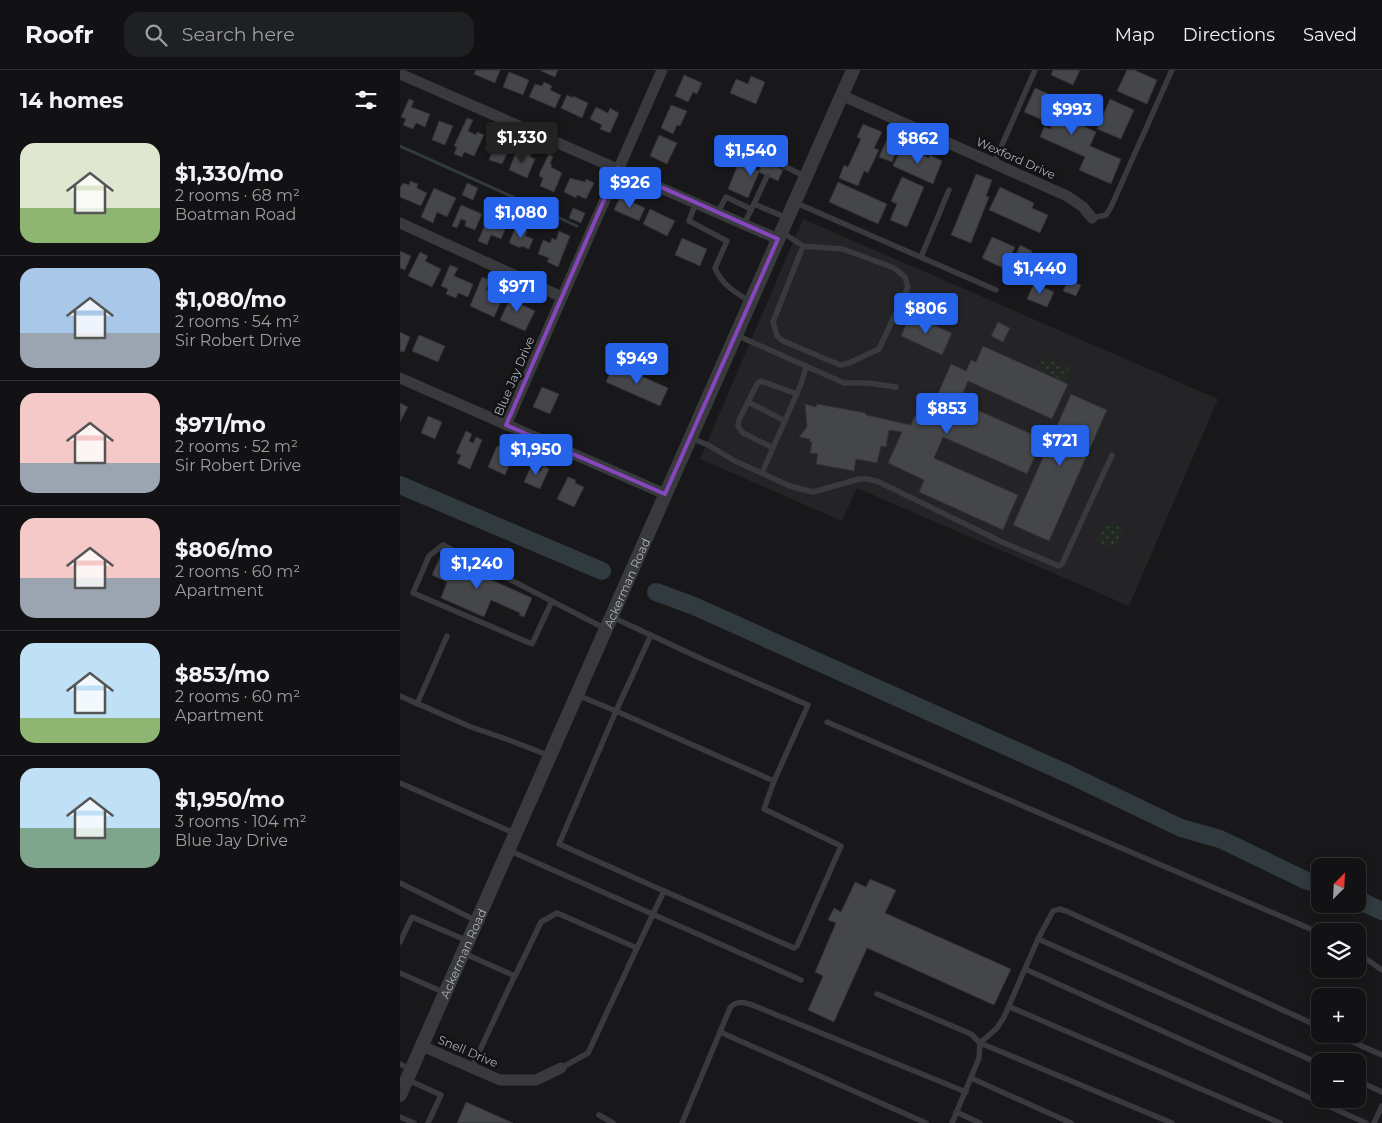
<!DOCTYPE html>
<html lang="en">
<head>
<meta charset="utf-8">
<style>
  :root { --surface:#121214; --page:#1f2022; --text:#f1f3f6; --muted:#9c9ea0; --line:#313234; --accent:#2563eb }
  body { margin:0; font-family:Montserrat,sans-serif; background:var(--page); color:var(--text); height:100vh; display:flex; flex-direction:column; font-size:19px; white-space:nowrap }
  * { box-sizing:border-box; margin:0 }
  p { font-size:16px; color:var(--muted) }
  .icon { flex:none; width:28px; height:28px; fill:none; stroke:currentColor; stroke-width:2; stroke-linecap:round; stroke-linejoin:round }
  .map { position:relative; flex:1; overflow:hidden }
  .details { display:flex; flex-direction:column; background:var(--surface); width:400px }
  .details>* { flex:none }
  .needle { width:32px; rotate:24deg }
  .buttons { position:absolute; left:911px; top:788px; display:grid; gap:10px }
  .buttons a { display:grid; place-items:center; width:55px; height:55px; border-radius:10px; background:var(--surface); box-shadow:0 2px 8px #0003,0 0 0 1px var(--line); font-size:25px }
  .price { position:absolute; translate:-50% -42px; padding:0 11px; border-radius:5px; background:var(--accent); color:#fff; font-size:16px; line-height:32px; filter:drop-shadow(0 1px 2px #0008) }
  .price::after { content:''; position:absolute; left:50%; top:30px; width:15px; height:11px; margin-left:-8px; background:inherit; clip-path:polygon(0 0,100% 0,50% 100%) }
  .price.selected { background:#222; color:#fff }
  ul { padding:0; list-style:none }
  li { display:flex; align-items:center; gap:15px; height:125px; padding:0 20px }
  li+li { border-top:1px solid var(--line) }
  li span { display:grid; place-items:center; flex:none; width:140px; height:100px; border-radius:15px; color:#555 }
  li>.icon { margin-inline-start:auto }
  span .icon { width:60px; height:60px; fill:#fffc; stroke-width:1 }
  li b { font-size:21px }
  h2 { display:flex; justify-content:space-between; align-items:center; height:60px; padding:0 20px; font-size:21px }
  header { display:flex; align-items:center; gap:30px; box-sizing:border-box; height:70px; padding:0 25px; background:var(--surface); border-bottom:1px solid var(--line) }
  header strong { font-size:24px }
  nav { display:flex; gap:28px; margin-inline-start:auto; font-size:18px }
  .search { width:350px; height:45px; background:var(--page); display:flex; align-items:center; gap:12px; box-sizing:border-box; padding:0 18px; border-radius:15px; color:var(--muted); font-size:19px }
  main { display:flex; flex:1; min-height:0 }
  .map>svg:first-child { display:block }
  .built { fill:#242427 }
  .grass { fill:url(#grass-dots) }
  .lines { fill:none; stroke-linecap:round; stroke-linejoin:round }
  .stream { stroke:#303a3f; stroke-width:3 }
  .river { stroke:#303a3f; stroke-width:18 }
  .building { fill:#45464a; stroke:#323235 }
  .service { stroke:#393a3e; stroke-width:5.5 }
  .minor { stroke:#393a3e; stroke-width:11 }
  .tertiary { stroke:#393a3e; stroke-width:14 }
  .marked { fill:none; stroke:#8546be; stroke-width:4; stroke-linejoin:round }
  .labels { text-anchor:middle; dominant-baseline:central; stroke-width:5; stroke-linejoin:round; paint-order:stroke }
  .street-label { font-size:12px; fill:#abb0b9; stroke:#131315 }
</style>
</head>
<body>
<header>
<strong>Roofr</strong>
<div class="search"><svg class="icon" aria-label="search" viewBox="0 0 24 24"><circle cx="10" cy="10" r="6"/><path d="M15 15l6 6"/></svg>Search here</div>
<nav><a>Map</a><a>Directions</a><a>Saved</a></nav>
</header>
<main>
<section class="details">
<h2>14 homes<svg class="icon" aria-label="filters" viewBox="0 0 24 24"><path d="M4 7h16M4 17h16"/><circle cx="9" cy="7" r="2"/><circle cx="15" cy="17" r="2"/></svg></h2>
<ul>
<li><span style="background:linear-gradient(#dfe7d0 65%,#8fb573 0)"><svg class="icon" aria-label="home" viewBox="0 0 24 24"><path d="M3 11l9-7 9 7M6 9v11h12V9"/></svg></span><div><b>$1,330/mo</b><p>2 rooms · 68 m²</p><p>Boatman Road</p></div></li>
<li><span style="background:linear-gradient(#a9c7e8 65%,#9aa5b1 0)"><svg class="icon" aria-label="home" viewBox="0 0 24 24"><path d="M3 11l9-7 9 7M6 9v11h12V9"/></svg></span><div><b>$1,080/mo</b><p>2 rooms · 54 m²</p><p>Sir Robert Drive</p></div></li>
<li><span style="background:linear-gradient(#f6c9c9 70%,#9aa5b1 0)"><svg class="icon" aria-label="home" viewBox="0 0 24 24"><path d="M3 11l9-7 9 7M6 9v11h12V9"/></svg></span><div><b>$971/mo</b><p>2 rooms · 52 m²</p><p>Sir Robert Drive</p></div></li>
<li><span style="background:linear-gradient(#f6c9c9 60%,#9aa5b1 0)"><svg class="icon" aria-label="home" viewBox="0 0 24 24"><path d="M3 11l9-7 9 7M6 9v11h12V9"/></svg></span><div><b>$806/mo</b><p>2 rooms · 60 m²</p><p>Apartment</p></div></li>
<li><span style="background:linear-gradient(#bfe0f5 75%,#8fb573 0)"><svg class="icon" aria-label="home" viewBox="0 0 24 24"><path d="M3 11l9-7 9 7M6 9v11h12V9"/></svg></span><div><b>$853/mo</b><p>2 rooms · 60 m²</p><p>Apartment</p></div></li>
<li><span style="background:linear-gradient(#bfe0f5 60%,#7fa58c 0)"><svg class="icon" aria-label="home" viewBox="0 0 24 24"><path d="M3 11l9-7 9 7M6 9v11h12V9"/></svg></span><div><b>$1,950/mo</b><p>3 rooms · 104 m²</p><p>Blue Jay Drive</p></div></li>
</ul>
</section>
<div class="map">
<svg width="982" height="1053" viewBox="0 0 982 1053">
  <defs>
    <pattern id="grass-dots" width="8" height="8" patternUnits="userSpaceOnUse" patternTransform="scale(1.25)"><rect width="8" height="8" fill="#222922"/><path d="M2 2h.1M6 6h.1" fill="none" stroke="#3f4640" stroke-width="1.8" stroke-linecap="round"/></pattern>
  </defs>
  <rect width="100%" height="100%" fill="#18181a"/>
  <path class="built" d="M403 149 818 329 729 536 457 418 442 451 300 389Z"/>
  <g class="grass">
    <path d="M644 288 671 299 665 311 637 299Z"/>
    <path d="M706 452 723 459 715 479 697 472Z"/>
  </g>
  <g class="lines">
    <path class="stream" d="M0 76 177 156"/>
    <g class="river">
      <path d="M0 415 202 501"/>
      <path d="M256 522 294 536 668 704 781 758 820 769 905 810 920 815"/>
      <path d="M958 830 982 841"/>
    </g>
  </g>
  <g class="building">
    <path d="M76 0H100L95 13 74 4Z"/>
    <path d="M142 0H158L155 7 141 1Z"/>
    <path d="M653 0H680L673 15 651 5Z"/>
    <path d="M727 0H734L757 10 747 34 717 21Z"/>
    <path d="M109 2 129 10 123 25 103 17Z"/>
    <path d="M284 5 302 13 297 24 293 22 288 32 275 26Z"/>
    <path d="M351 6 365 12 356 34 330 23 336 9 348 14Z"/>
    <path d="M144 12 152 16 150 20 161 25 155 38 129 27 135 14 142 16Z"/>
    <path d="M635 18 665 31 659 45 696 62 690 76 721 89 711 114 679 100 685 87 640 67 644 57 650 59 652 54 624 42Z"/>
    <path d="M167 25 173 28V26L188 33 182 48 161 38Z"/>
    <path d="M9 29 14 31 11 37 30 44 25 57 16 53 13 59 3 55 6 49 1 47Z"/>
    <path d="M710 29 734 40 721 69 697 59Z"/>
    <path d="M271 35 287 41 280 56 277 55 273 64 261 58Z"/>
    <path d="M196 37 208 43 210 38 219 43 210 63 200 59 202 55 190 49Z"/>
    <path d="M67 48 73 50 68 61 76 65 77 62 84 65 74 86 64 82 62 87 54 84 57 77 54 76Z"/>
    <path d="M39 51 53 56 45 75 32 70Z"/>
    <path d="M463 54 482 62 474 78 479 80 468 103 464 101 458 116 439 108 444 95 448 97 461 69 457 67Z"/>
    <path d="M259 65 277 73 267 94 250 86Z"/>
    <path d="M90 67 105 74 104 77 109 79 102 94 89 90 92 82 85 79Z"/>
    <path d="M488 67 501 72 492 92 479 87Z"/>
    <path d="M502 76 529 88 530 85 542 91 533 114 493 96Z"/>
    <path d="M117 80 131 85 130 87 135 89 127 108 109 100Z"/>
    <path d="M149 84 153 86 150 94 152 95 151 97 162 103 154 122 140 116 143 108 139 106 140 102Z"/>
    <path d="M363 91 383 100 378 111 359 102 348 128 328 119 339 92 359 101Z"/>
    <path d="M576 104 592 110 586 126 589 127 571 173 551 165Z"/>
    <path d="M502 107 524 117 507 157 490 150 497 134 491 131Z"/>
    <path d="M170 108 185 112 186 109 194 113 186 129 177 125 176 128 164 122Z"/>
    <path d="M10 111 18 114 17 118 27 123 21 136 0 127V118L3 113 9 115Z"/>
    <path d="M438 112 487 134 478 154 429 132Z"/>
    <path d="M67 113 78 118 73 130 62 125Z"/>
    <path d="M600 117 634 133 632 138 648 145 640 163 589 140Z"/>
    <path d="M34 118 56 128 47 147 37 142 33 153 21 147Z"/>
    <path d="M220 127 245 138 239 151 214 140Z"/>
    <path d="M61 135 82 144 75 160 65 156 66 151 61 149 57 158 52 156Z"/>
    <path d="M92 138 111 146 101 169 91 165 87 175 78 171Z"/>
    <path d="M173 138 185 143 181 153 169 148Z"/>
    <path d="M250 139 275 151 267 166 243 154Z"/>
    <path d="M116 156 127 161 125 166 133 169 129 179 121 176 120 178 109 173Z"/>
    <path d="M159 161 170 166 158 197 147 192 149 188 138 184 143 170 150 173 152 168 156 170Z"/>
    <path d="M592 167 615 177 605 199 582 188Z"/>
    <path d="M282 168 307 179 300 196 275 185Z"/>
    <path d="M620 175 632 181 624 199 612 194Z"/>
    <path d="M0 181 11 186 5 200 0 198Z"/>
    <path d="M20 182 28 186 25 191 41 199 32 217 8 206Z"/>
    <path d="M50 195 58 198 54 206 73 214 68 227 58 223 56 228 46 224 48 219 41 216Z"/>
    <path d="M82 207 90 210 86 220 103 227 94 247 70 236Z"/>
    <path d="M668 210 681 215 676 226 663 221Z"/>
    <path d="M634 213 654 222 647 237 627 229Z"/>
    <path d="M113 222 123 227 120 234 135 241 125 261 100 250Z"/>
    <path d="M510 245 552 263 542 285 501 266Z"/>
    <path d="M598 252 610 258 603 272 591 266Z"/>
    <path d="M0 262 10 267 4 282 0 281Z"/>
    <path d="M19 265 45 276 38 292 12 281Z"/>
    <path d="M583 276 668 314 652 349 568 311 559 332 643 369 627 404 543 367 534 388 618 425 603 460 519 422 524 410 488 393 502 362 489 360 486 377 481 376 477 393 456 389 454 401 416 394 418 384 410 383 412 372 409 371 410 369 399 367 407 357 405 334 416 337 417 334 466 343V345L511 355 515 345 529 351 533 340 531 339 551 294 566 301 571 290 576 292Z"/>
    <path d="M214 294 268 318 260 336 206 312Z"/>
    <path d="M142 317 159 324 150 344 133 337Z"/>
    <path d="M671 324 707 340 649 471 613 455Z"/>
    <path d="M0 333 8 337 0 352Z"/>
    <path d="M28 346 42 352 35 369 21 363Z"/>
    <path d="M66 361 72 364 69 371 73 373 76 367 82 370 70 399 57 393 61 385 56 383Z"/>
    <path d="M97 376 104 378 101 386 105 388 108 381 114 384 105 405 88 397Z"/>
    <path d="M133 392 139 395 137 400 141 401 143 396 149 399 140 419 124 412Z"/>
    <path d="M168 407 176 410 175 413 184 417 174 437 157 429Z"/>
    <path d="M40 487 132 528 124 547 119 545 120 543 91 530 84 547 41 528 47 512 32 505Z"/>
    <path d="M470 809 496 820 485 843 611 899 594 935 467 878 434 952 408 940 423 906 415 902 436 853 428 850 434 838 441 842 455 812 466 817Z"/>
    <path d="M66 1032 113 1053H57Z"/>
  </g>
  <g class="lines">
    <g class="service">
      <path d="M594 93 635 0"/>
      <path d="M372 96 374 91 406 107"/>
      <path d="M296 132 289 151 327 171 315 198C322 215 336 223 351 232"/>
      <path d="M394 132 596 220"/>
      <path d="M354 134 367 106"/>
      <path d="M318 142 326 127 351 139"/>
      <path d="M692 148 706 145 711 137 772 0"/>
      <path d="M344 154 354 134 387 148"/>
      <path d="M382 162 403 176 443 179 494 198 505 207 508 217 479 279 449 293 440 295 383 271 377 266 373 252 403 176"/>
      <path d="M521 187 549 120"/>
      <path d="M336 265 444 313H468L496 317"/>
      <path d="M348 332 385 351"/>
      <path d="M291 368 308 375 335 391 390 416 413 422 459 409H468L479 412 602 472 659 496 662 494 712 385"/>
      <path d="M373 378 343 363 338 356 339 350 357 314 361 311 397 324"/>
      <path d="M362 403 401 314 406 297"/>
      <path d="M152 531 132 574 13 523 29 486 43 475 206 559"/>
      <path d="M177 625 216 641 251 565"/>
      <path d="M0 626 71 657 109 670 150 686"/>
      <path d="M17 634 47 566"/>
      <path d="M427 652 920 863"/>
      <path d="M0 713 116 764"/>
      <path d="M108 780 401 910"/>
      <path d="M0 813 77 851"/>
      <path d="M264 821 159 774 216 641 374 711"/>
      <path d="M638 869 920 994"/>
      <path d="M0 872 12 847 68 871"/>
      <path d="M63 883 115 906 141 852 157 843 237 878 264 821 394 878 397 876 441 776 364 739 374 711 408 635 302 589 212 547"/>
      <path d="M958 883 982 900"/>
      <path d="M625 899 966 1053"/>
      <path d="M0 903 45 923"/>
      <path d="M477 924 571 964 580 973 579 988 552 1053"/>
      <path d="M610 937 880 1053"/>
      <path d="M320 962 526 1053"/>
      <path d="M935 964 982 985"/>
      <path d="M0 994 11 999"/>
      <path d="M72 997 115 905"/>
      <path d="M161 998 188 983 237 878"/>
      <path d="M571 1008 671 1053"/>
      <path d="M8 1010 41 1025 28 1053"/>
      <path d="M958 1011 982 1022"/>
      <path d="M556 1042 580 1053"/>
      <path d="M199 1045 213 1053"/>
      <path d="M0 1047 14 1053"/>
      <path d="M282 1053 330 938C339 926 356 937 367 941L566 1022"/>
      <path d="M772 1053 580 973 597 958 604 947 638 869 653 841 659 839 666 841 920 957"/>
      <path d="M974 1053 982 1036"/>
    </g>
    <g class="minor">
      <path d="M0 4 378 169"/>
      <path d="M441 25 667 126 683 137 692 148"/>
      <path d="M0 153 162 227"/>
      <path d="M0 308 265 424"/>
      <path d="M106 355 262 0"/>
      <path d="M22 976 100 1010H136L161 998"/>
    </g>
    <path class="tertiary" id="s1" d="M0 1025 453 0"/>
  </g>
  <path class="marked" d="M218 98 378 169 265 424 106 355Z"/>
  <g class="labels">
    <g class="street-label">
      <text transform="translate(616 88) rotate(24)">Wexford Drive</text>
      <text transform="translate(114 306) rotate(-67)">Blue Jay Drive</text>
      <text stroke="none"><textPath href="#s1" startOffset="560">Ackerman Road</textPath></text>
      <text stroke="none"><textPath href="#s1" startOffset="155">Ackerman Road</textPath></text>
      <text transform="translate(68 981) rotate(23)">Snell Drive</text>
    </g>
  </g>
</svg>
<div class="buttons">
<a><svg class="needle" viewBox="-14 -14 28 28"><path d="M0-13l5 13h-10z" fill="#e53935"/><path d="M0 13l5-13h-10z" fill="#9c9ea0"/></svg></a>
<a><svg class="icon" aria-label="layers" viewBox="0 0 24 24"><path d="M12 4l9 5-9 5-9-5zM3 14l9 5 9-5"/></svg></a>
<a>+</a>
<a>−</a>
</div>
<b class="price" style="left:672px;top:66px">$993</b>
<b class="price selected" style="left:122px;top:94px">$1,330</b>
<b class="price" style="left:518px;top:95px">$862</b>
<b class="price" style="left:351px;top:107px">$1,540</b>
<b class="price" style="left:230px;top:139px">$926</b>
<b class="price" style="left:121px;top:169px">$1,080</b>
<b class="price" style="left:640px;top:225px">$1,440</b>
<b class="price" style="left:117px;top:243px">$971</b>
<b class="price" style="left:526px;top:265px">$806</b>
<b class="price" style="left:237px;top:315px">$949</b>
<b class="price" style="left:547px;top:365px">$853</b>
<b class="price" style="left:660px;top:397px">$721</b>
<b class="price" style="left:136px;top:406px">$1,950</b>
<b class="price" style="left:77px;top:520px">$1,240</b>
</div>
</main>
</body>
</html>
